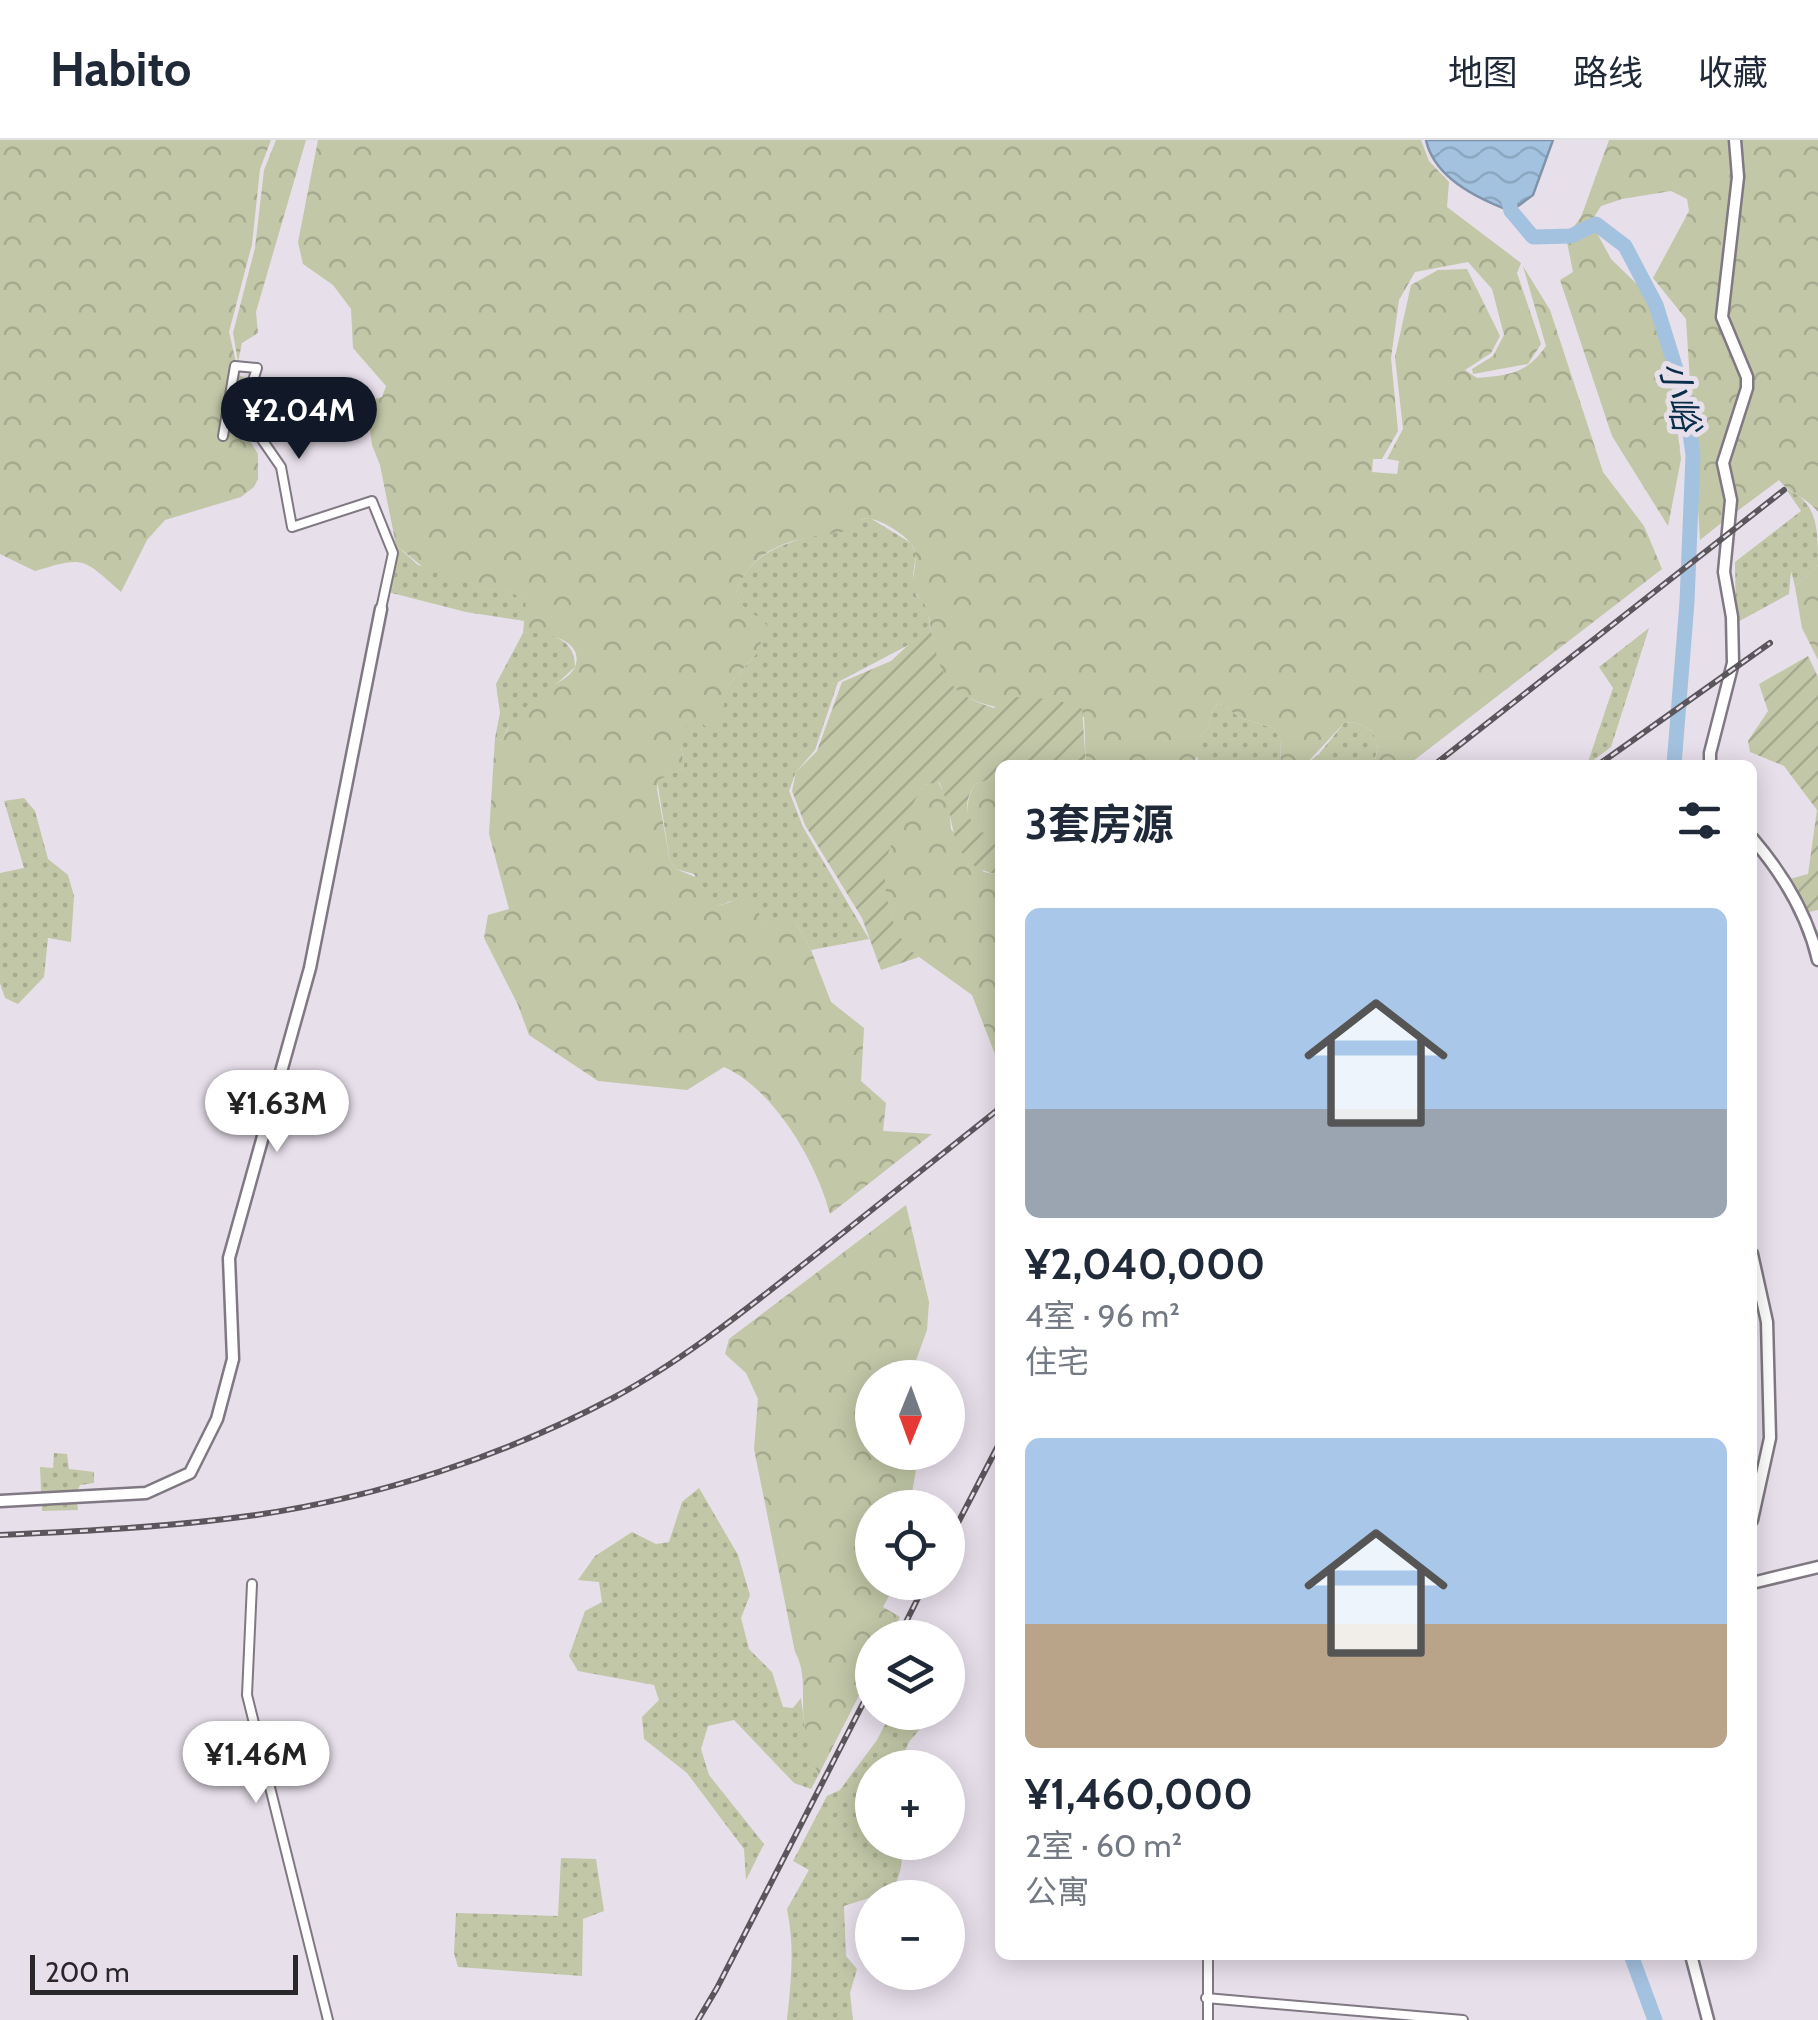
<!DOCTYPE html>
<html lang="zh">
<head>
<meta charset="utf-8">
<style>
  :root { --surface:#fff; --page:#f2f2f3; --text:#1f2937; --muted:#747a83; --line:#e0e1e3; --accent:#111827 }
  body { margin:0; font-family:Cabin,"Noto Sans SC",sans-serif; background:var(--page); color:var(--text); height:100vh; display:flex; flex-direction:column; font-size:38px; white-space:nowrap }
  * { box-sizing:border-box; margin:0 }
  p { font-size:32px; color:var(--muted) }
  .icon { flex:none; width:55px; height:55px; fill:none; stroke:currentColor; stroke-width:2; stroke-linecap:round; stroke-linejoin:round }
  .map { position:relative; flex:1; overflow:hidden }
  .panel { position:absolute; left:995px; top:620px; width:762px; height:1200px; display:flex; flex-direction:column; background:var(--surface); border-radius:15px; box-shadow:0 5px 25px #0003 }
  .panel>* { flex:none }
  .needle { width:65px; rotate:181deg }
  .controls { position:absolute; left:855px; top:1220px; display:grid; gap:20px }
  .controls a { display:grid; place-items:center; width:110px; height:110px; border-radius:50%; background:var(--surface); box-shadow:0 5px 25px #0003; font-size:50px }
  .scale { position:absolute; left:30px; bottom:25px; width:268px; box-sizing:border-box; padding-left:10px; border:5px solid #2a272b; border-top:0; font-size:28px; line-height:35px; white-space:nowrap; color:#2a272b; -webkit-text-stroke:8px #e7dfea; paint-order:stroke }
  .price { position:absolute; translate:-50% -85px; padding:0 22px; border-radius:35px; background:#fff; color:#222; font-size:32px; line-height:65px; filter:drop-shadow(0 2px 5px #0008) }
  .price::after { content:''; position:absolute; left:50%; top:60px; width:30px; height:22px; margin-left:-15px; background:inherit; clip-path:polygon(0 0,100% 0,50% 100%) }
  .price.active { background:var(--accent); color:#fff }
  ul { padding:0; list-style:none }
  li { display:grid; align-content:center; gap:20px; height:530px; padding:0 30px }
  li span { display:grid; place-items:center; height:310px; border-radius:15px; color:#555 }
  li>.icon { margin-inline-start:auto }
  span .icon { width:180px; height:180px; fill:#fffc; stroke-width:1 }
  li b { font-size:42px }
  h2 { display:flex; justify-content:space-between; align-items:center; height:120px; padding:0 30px; font-size:42px }
  header { display:flex; align-items:center; gap:60px; box-sizing:border-box; height:140px; padding:0 50px; background:var(--surface); border-bottom:2px solid var(--line) }
  header strong { font-size:48px }
  nav { display:flex; gap:55px; margin-inline-start:auto; font-size:35px }
  .map>svg:first-child { display:block }
  .grass { fill:url(#grass-dots) }
  .forest { fill:url(#forest-crowns) }
  .garden { fill:url(#garden-furrows) }
  .water { fill:url(#water-waves); stroke:#7f94aa; stroke-width:2.5 }
  .lines { fill:none; stroke-linecap:round; stroke-linejoin:round }
  .river { stroke:#a3c2e0; stroke-width:15 }
  .minor-casing { stroke:#807882; stroke-width:12 }
  .tertiary-casing { stroke:#807882; stroke-width:15 }
  .minor { stroke:#fff; stroke-width:8 }
  .tertiary { stroke:#fff; stroke-width:10 }
  .rail-casing { stroke:#5a565b; stroke-width:6 }
  .rail { stroke:#e7dfea; stroke-width:2.5; stroke-dasharray:8; stroke-linecap:butt }
  .labels { text-anchor:middle; dominant-baseline:central; stroke-width:10; stroke-linejoin:round; paint-order:stroke }
  .water-label { font-size:35px; font-style:italic; fill:#092e4b; stroke:#e7dfea }
</style>
</head>
<body>
<header>
<strong>Habito</strong>
<nav><a>地图</a><a>路线</a><a>收藏</a></nav>
</header>
<div class="map">
<svg width="1818" height="1880" viewBox="0 0 1818 1880">
  <defs>
    <pattern id="grass-dots" width="8" height="8" patternUnits="userSpaceOnUse" patternTransform="scale(2.5)"><rect width="8" height="8" fill="#c1c7a7"/><path d="M2 2h.1M6 6h.1" fill="none" stroke="#a6ab90" stroke-width="1.8" stroke-linecap="round"/></pattern>
    <pattern id="forest-crowns" width="20" height="18" patternUnits="userSpaceOnUse" patternTransform="scale(2.5)"><rect width="20" height="18" fill="#c1c7a7"/><path d="M2 6a3 3 0 1 1 6 0M12 15a3 3 0 1 1 6 0" fill="none" stroke="#a6ab90"/></pattern>
    <pattern id="garden-furrows" width="10" height="10" patternUnits="userSpaceOnUse" patternTransform="scale(2.5)"><rect width="10" height="10" fill="#c1c7a7"/><path d="M-1 1l2-2M0 10L10 0M9 11l2-2" fill="none" stroke="#a6ab90"/></pattern>
    <pattern id="water-waves" width="16" height="10" patternUnits="userSpaceOnUse" patternTransform="scale(2.5)"><rect width="16" height="10" fill="#a3c2e0"/><path d="M0 5q4-4 8 0t8 0" fill="none" stroke="#8ca7c0"/></pattern>
  </defs>
  <rect width="100%" height="100%" fill="#e7dfea"/>
  <g class="grass">
    <path d="M1786 349C1818 362 1818 389 1818 425L1795 447 1791 431 1789 454 1736 483 1735 422 1801 371Z"/>
    <path d="M870 378 911 403 916 414 913 435 916 455 926 464 930 485 916 501 838 542 815 610 796 632 789 651 803 687 869 799 811 810 795 781H766C743 764 744 752 713 769L694 734 676 729 670 721 657 640 684 628 680 596 684 587 724 558 727 547 757 513 736 452C751 413 779 405 816 395 835 390 851 380 870 378Z"/>
    <path d="M396 405 418 425 492 450H507L527 461 525 481 466 472 388 452Z"/>
    <path d="M1649 488 1611 607 1587 625 1613 548 1599 527Z"/>
    <path d="M539 491C559 497 575 503 575 527L507 589 501 601 495 598 500 573 496 544 523 493Z"/>
    <path d="M1219 563 1241 578 1273 588 1280 598 1281 625H1192L1198 619 1194 604 1209 587 1212 570Z"/>
    <path d="M1345 582 1357 583 1372 591 1378 604 1374 625H1305L1319 614Z"/>
    <path d="M24 658 35 671 48 719 68 735 74 756 71 802 48 798 44 837 18 864 5 858 0 843V733L24 728 4 661Z"/>
    <path d="M54 1313 67 1314 69 1329 94 1332V1343L80 1345 76 1354 78 1370 42 1371 40 1327 53 1328Z"/>
    <path d="M699 1348 738 1415 750 1455 741 1478 749 1509 772 1532 783 1567 793 1568 801 1558 805 1588 818 1636 811 1649 794 1643 734 1580 708 1586 701 1609 709 1635 764 1704 746 1740 744 1709 687 1633 644 1599 642 1577 659 1560 654 1545 578 1531 569 1516 585 1471 602 1462 599 1442 578 1440 595 1416 632 1392 656 1404 669 1402 682 1362Z"/>
    <path d="M891 1573H924V1584L909 1602 898 1627 872 1628V1702L900 1703C904 1721 901 1736 891 1751L844 1766 846 1816 857 1829 850 1853 853 1880H787C791 1842 795 1808 787 1769L809 1730 793 1721 827 1656 840 1650 877 1600Z"/>
    <path d="M561 1718 596 1719 604 1771 583 1779 582 1836 458 1827 454 1813 456 1773 558 1776Z"/>
  </g>
  <g class="forest">
    <path d="M0 0H271L260 29 252 104 229 192 239 235 256 243 233 273 258 314V339L254 347 241 357 165 380 147 400 121 452C82 418 86 416 35 431L0 414Z"/>
    <path d="M276 0H306L256 172 258 193 242 203 238 222 233 193 255 108 264 30Z"/>
    <path d="M318 0H1421L1429 21 1449 42 1447 67 1521 123 1517 133 1541 204 1528 224 1473 234 1472 229 1493 216 1504 195 1492 149 1468 122 1415 132 1399 160 1391 218 1398 291 1382 319H1373L1372 332 1397 334 1399 321 1387 319 1403 289 1395 217 1411 145 1438 130 1467 129 1500 196 1491 213 1465 230 1477 238C1511 235 1526 234 1546 206L1523 126 1550 170 1603 332 1644 386 1662 429 1408 625H1374L1378 605 1372 591 1357 583 1345 582 1305 625H1281L1280 598 1273 588 1241 578 1219 563 1212 570 1209 587 1195 603 1200 612 1192 625H1086L1084 577C1045 572 982 574 952 547 931 528 935 494 926 468 924 461 917 457 914 450 910 435 921 418 912 405 905 394 873 373 860 380 851 384 852 391 842 392 796 399 755 403 736 452L740 463 767 485 757 513 727 547 721 581 707 588 698 579C675 587 682 608 684 628L658 640 657 649 670 721 676 729 700 739 713 768 744 757 766 781H795L811 810 831 862 864 888 861 941 886 963 883 991 932 994 830 1074C817 1023 774 949 724 927L687 950 598 941 529 895 518 865 484 798 488 775 509 769 489 694 495 598 501 601C509 584 523 569 537 557 546 548 570 539 575 527 586 498 540 491 523 493L526 461 507 450H492L424 428 396 405 380 325 372 305 366 261 382 257 386 246 353 208 351 169 333 145 303 124 298 102Z"/>
    <path d="M1609 0H1735L1738 5 1719 174 1743 241 1722 321 1725 380 1700 400 1686 179 1653 138 1689 71 1687 59 1671 51 1622 59 1601 66 1591 82 1611 119 1645 152 1668 212 1681 319 1668 386 1612 296 1560 140 1573 132 1566 97 1581 77Z"/>
    <path d="M1741 0H1818V372C1807 357 1789 354 1779 340L1732 375 1730 321 1751 238 1726 171 1743 56Z"/>
    <path d="M1818 425V520L1802 488 1795 447Z"/>
    <path d="M1000 636V695C967 699 960 669 975 644Z"/>
    <path d="M938 642 948 660 951 689 984 732 1000 735V927L972 855 908 809 896 793 884 751 882 733 890 703 923 645Z"/>
    <path d="M906 1065 929 1162 927 1190 910 1237 872 1238V1312L919 1313 911 1358 915 1367 872 1368V1442L896 1443 883 1467 900 1477 889 1497 872 1498V1530L818 1636C813 1618 806 1600 804 1581 801 1557 807 1533 795 1512L754 1309 758 1259 746 1233 725 1214 729 1199Z"/>
  </g>
  <g class="garden">
    <path d="M930 485C939 532 945 553 994 568L1005 557C1029 557 1061 558 1082 569L1086 625H1000V636L975 644C963 664 965 674 979 692L1000 695V735C944 725 959 682 939 642L923 645C898 695 874 713 890 771 895 791 902 804 919 817L881 830 862 778 805 685 792 651 796 632 817 611 842 542 891 521Z"/>
    <path d="M1808 516 1818 537V770L1809 772 1790 739 1808 734 1817 670 1784 626 1750 612 1748 601 1768 571 1759 544Z"/>
  </g>
  <path class="water" d="M1426 0H1553L1533 55 1511 71C1478 59 1434 38 1426 0Z"/>
  <g class="lines">
    <g class="river">
      <path d="M1507 53 1511 71 1533 97 1571 96 1596 84 1625 106 1656 165 1685 258 1693 315 1687 462 1674 625"/>
      <path d="M1631 1815 1655 1880"/>
    </g>
    <g class="minor-casing">
      <g id="minor">
        <path d="M223 296 235 226 257 228 243 272 281 327 292 387 372 361 393 413 381 469"/>
        <path d="M252 1444 247 1555 328 1880"/>
        <path d="M1206 1858 1463 1880"/>
        <path d="M1208 1880V1815"/>
      </g>
    </g>
    <g class="tertiary-casing">
      <g id="tertiary">
        <path d="M1710 625V613L1733 523 1732 477 1724 432 1731 360 1723 323 1747 248V237L1722 177 1738 37 1735 0"/>
        <path d="M1752 698C1783 734 1807 773 1818 820"/>
        <path d="M1752 1114 1767 1182 1770 1298 1752 1380"/>
        <path d="M0 1361 146 1353 190 1333 217 1279 233 1219 229 1118 310 828 381 469"/>
        <path d="M1752 1443 1818 1427"/>
        <path d="M1691 1815 1708 1880"/>
      </g>
    </g>
    <use href="#minor" class="minor"/>
    <use href="#tertiary" class="tertiary"/>
    <g class="rail-casing">
      <g id="rail">
        <path d="M1434 625 1784 350"/>
        <path d="M1598 625 1770 503"/>
        <path d="M0 1395C86 1391 171 1387 256 1375 379 1357 504 1316 613 1258 682 1221 744 1171 805 1123 870 1071 935 1020 1000 968"/>
        <path d="M948 1402 1000 1302"/>
        <path d="M898 1498 926 1442"/>
        <path d="M698 1880 717 1848 872 1546"/>
      </g>
    </g>
    <use href="#rail" class="rail"/>
  </g>
  <g class="labels">
    <g class="water-label">
      <text transform="translate(1680 256) rotate(77)">小峪</text>
    </g>
  </g>
</svg>
<div class="controls">
<a><svg class="needle" viewBox="-14 -14 28 28"><path d="M0-13l5 13h-10z" fill="#e53935"/><path d="M0 13l5-13h-10z" fill="#747a83"/></svg></a>
<a><svg class="icon" aria-label="locate" viewBox="0 0 24 24"><circle cx="12" cy="12" r="6"/><path d="M12 2v4M12 18v4M2 12h4M18 12h4"/></svg></a>
<a><svg class="icon" aria-label="layers" viewBox="0 0 24 24"><path d="M12 4l9 5-9 5-9-5zM3 14l9 5 9-5"/></svg></a>
<a>+</a>
<a>−</a>
</div>
<div class="scale">200 m</div>
<b class="price active" style="left:299px;top:322px">¥2.04M</b>
<b class="price" style="left:277px;top:1015px">¥1.63M</b>
<b class="price" style="left:256px;top:1666px">¥1.46M</b>
<section class="panel">
<h2>3套房源<svg class="icon" aria-label="filters" viewBox="0 0 24 24"><path d="M4 7h16M4 17h16"/><circle cx="9" cy="7" r="2"/><circle cx="15" cy="17" r="2"/></svg></h2>
<ul>
<li><span style="background:linear-gradient(#a9c7e8 65%,#9aa5b1 0)"><svg class="icon" aria-label="home" viewBox="0 0 24 24"><path d="M3 11l9-7 9 7M6 9v11h12V9"/></svg></span><div><b>¥2,040,000</b><p>4室 · 96 m²</p><p>住宅</p></div></li>
<li><span style="background:linear-gradient(#a9c7e8 60%,#b9a48a 0)"><svg class="icon" aria-label="home" viewBox="0 0 24 24"><path d="M3 11l9-7 9 7M6 9v11h12V9"/></svg></span><div><b>¥1,460,000</b><p>2室 · 60 m²</p><p>公寓</p></div></li>
</ul>
</section>
</div>
</body>
</html>
